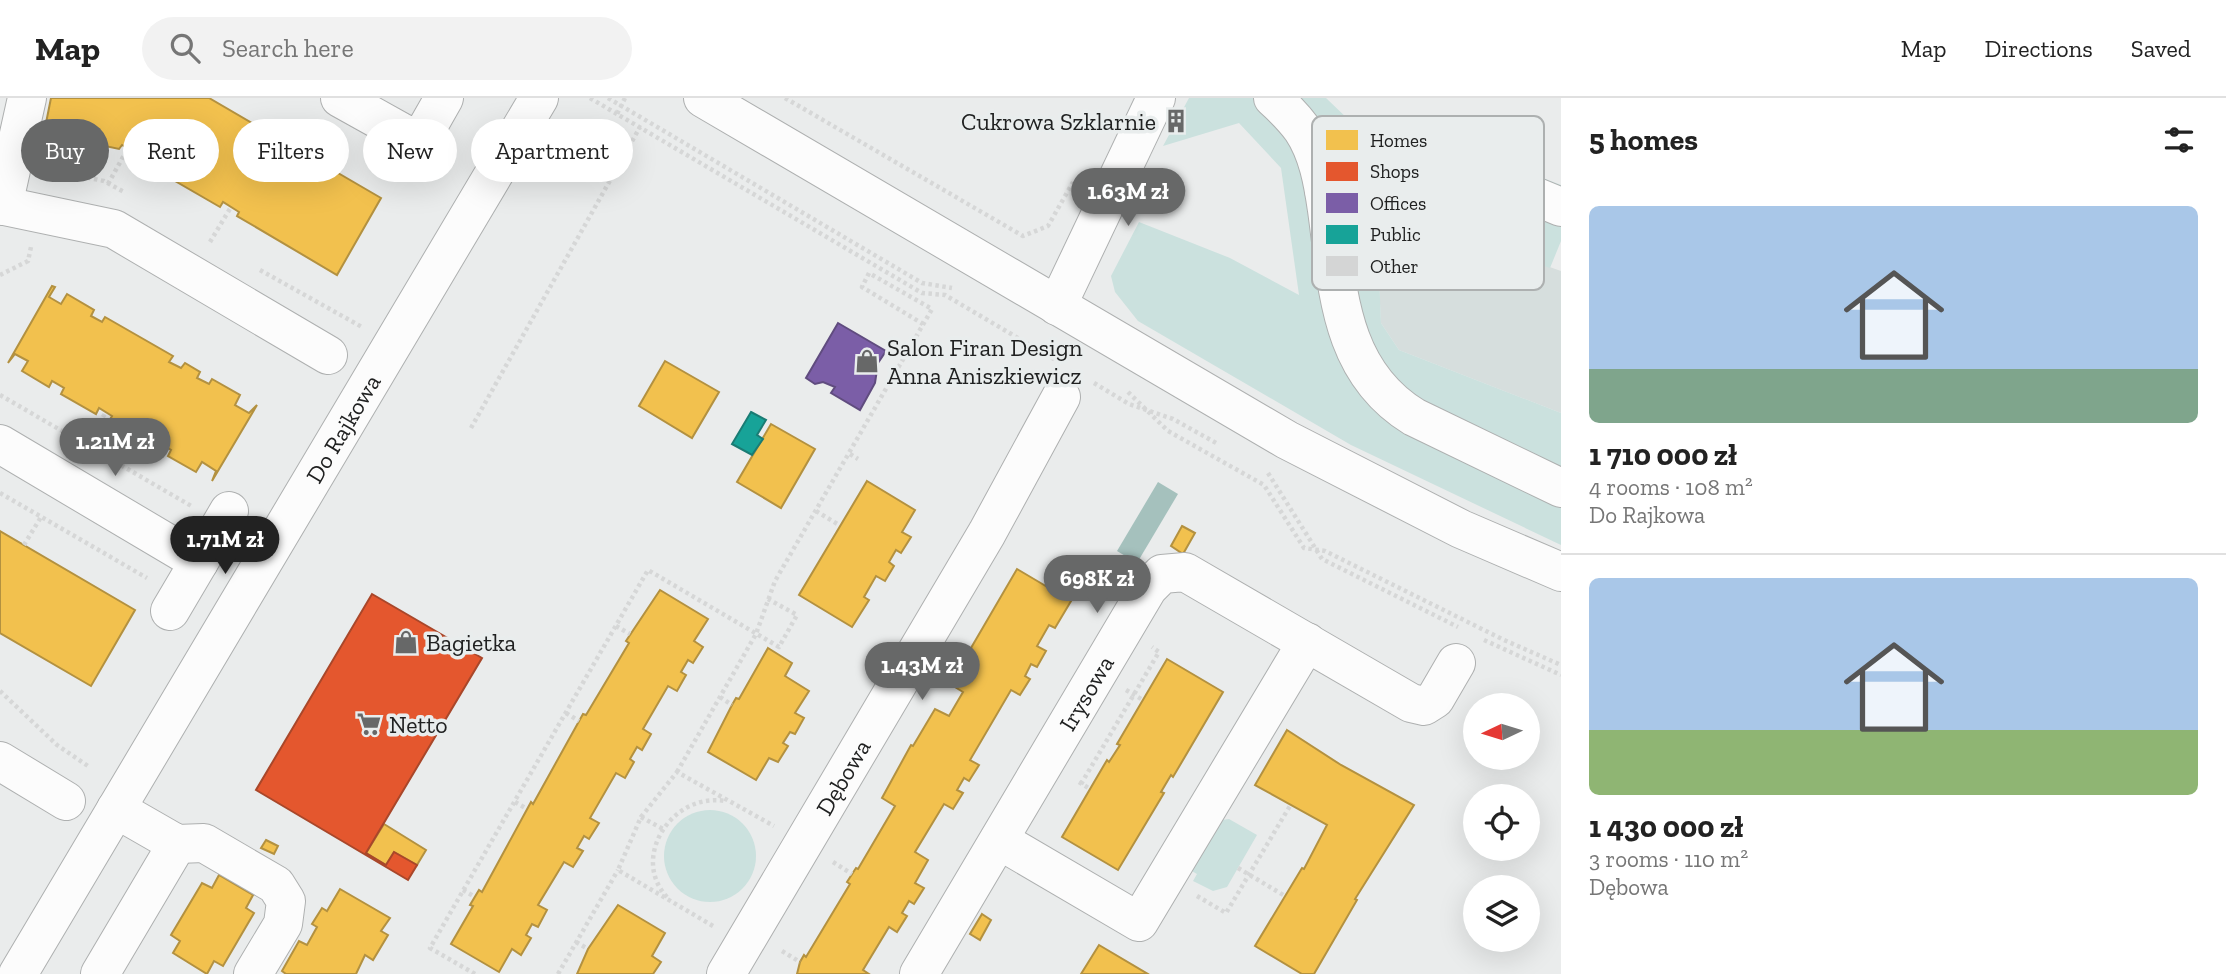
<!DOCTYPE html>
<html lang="en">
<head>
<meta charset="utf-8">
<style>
  :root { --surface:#fff; --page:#f2f2f2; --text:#222; --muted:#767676; --line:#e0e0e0; --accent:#676868 }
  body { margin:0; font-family:"Zilla Slab",serif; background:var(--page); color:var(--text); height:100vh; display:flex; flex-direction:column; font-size:26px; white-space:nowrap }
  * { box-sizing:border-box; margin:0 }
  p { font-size:23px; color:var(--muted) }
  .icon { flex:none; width:38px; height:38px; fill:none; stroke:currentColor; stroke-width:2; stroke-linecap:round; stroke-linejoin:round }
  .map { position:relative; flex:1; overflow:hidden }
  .sheet { display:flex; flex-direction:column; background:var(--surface); width:665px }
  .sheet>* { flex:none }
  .banner { position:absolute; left:21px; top:21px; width:665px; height:63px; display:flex; gap:14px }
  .needle { width:46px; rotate:266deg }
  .controls { position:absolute; left:1463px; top:595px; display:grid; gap:14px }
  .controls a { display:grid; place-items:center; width:77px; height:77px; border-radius:50%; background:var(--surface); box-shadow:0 7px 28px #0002; font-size:35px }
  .price { position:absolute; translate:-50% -60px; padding:0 16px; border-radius:24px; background:var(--accent); color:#fff; font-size:23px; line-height:46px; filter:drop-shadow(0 2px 4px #0008) }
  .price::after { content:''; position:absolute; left:50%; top:42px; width:21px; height:16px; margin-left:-10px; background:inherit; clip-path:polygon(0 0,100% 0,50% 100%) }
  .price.current { background:#222; color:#fff }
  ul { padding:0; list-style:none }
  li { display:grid; align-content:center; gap:14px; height:371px; padding:0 28px }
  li+li { border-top:2px solid var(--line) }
  li span { display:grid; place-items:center; height:217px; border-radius:10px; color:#555 }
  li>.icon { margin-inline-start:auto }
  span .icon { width:126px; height:126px; fill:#fffc; stroke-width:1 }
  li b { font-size:30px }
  h2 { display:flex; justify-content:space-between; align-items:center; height:84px; padding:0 28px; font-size:30px }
  .tag { padding:0 24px; border-radius:32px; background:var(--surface); box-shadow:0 7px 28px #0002; font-size:24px; line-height:63px }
  .tag.current { background:var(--accent); color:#fff }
  header { display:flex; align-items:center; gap:42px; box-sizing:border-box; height:98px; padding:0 35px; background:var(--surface); border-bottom:2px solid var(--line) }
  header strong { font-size:33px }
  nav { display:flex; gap:38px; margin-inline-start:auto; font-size:24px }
  .search { width:490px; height:63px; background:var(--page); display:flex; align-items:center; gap:18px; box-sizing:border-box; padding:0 24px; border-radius:38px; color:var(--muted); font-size:26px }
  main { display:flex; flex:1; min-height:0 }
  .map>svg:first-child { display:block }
  .built { fill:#d6dedd }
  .green { fill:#cbe1de }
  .water { fill:#a5c1bd }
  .homes { fill:#f2c14e; stroke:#b39140; stroke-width:2 }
  .shops { fill:#e4572e; stroke:#a9472a; stroke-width:2 }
  .offices { fill:#7b5ea7; stroke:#604c7f; stroke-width:2 }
  .public { fill:#17a398; stroke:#1a7c74; stroke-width:2 }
  .building { fill:#d4d5d5; stroke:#bcbdbd; stroke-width:2 }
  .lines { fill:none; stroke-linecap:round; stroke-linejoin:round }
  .minor-casing { stroke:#aeb0b0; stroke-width:40 }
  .path { stroke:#d6d7d7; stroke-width:4.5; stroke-dasharray:3.5 3.5; stroke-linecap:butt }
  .minor { stroke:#fcfcfc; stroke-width:38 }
  .labels { text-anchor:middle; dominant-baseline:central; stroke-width:7; stroke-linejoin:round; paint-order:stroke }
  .poi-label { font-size:24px; fill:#202121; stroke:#e9eded; text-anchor:start }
  .street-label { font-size:24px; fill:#202121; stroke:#e9eded }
  .key { fill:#e9eded; stroke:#adb0b0; stroke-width:2 }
  .key-label { font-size:19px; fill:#202121 }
</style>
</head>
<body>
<header>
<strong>Map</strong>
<div class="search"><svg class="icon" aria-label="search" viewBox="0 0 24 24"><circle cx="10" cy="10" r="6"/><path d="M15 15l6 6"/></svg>Search here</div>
<nav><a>Map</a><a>Directions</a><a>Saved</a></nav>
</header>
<main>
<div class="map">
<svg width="1561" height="876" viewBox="0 0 1561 876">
  <rect width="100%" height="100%" fill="#eaecec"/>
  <path class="built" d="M1420 123 1561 173V315L1399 252 1381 225 1376 127Z"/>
  <g class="green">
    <path d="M1189 0H1326L1374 46 1441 40 1561 87V143L1550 170 1420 123 1377 127 1381 225 1399 252 1561 315V447L1351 347 1138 223 1115 194 1111 178 1139 124 1230 160 1299 197 1281 70 1239 25 1163 48Z"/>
    <circle cx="710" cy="758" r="46"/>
    <path d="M1229 721 1257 737 1227 789 1213 793 1193 783 1197 776 1190 772 1221 722Z"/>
  </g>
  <path class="water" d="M1158 384 1178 396 1137 465 1117 453Z"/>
  <g class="homes">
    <path d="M51 0H209L381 100 337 177 237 118 239 114 223 104 220 109 132 58 134 54 122 47 119 51 44 35Z"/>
    <path d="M52 188 55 189 49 199 61 206 67 196 94 212 91 218 102 224 105 219 173 258 169 264 181 270 185 265 200 274 197 280 209 286 212 281 240 297 235 307 249 315 257 307 212 383 216 373 202 364 196 374 168 358 171 352 159 345 156 351 140 342 143 336 131 329 128 335 109 323 112 318 99 310 96 316 61 296 64 290 52 283 49 289 22 273 28 263 15 256 8 265Z"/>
    <path d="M665 263 719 294 692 340 639 308Z"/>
    <path d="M771 326 815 351 781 410 737 384Z"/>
    <path d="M867 383 915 412 902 434 911 439 901 455 896 452 889 464 894 468 885 483 876 478 864 499 869 502 852 529 799 497Z"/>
    <path d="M1182 428 1195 435 1183 456 1171 448Z"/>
    <path d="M0 433 135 512 91 588 0 535Z"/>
    <path d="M1017 471 1071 503 1055 530 1049 527 1037 548 1046 553 1037 569 1031 566 1025 578 1030 581 1020 597 1011 592 970 662 979 667 969 683 964 680 957 692 963 695 953 711 944 706 915 754 928 762 915 785 924 790 914 806 909 803 902 815 907 818 897 834 889 829 863 872 869 876H797L800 864 804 857 806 859 850 786 847 784 856 770 858 771 895 708 882 700 911 647 913 648 935 611 949 618 963 594 950 586Z"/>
    <path d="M660 492 708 521 694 543 703 549 693 565 688 562 681 574 686 577 677 593 668 588 643 631 651 636 642 652 637 649 630 661 634 664 625 680 616 675 590 720 599 725 589 741 584 738 577 750 583 753 573 769 564 764 538 807 547 812 538 829 532 826 526 837 531 840 521 857 512 851 499 874 451 846 473 808 470 807 479 792 482 794 531 704 533 706 583 616 586 617 629 545 626 543Z"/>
    <path d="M768 550 792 565 785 578 809 593 795 615 804 620 795 636 790 634 783 645 788 648 778 664 769 660 756 682 708 654 732 607 736 600 739 601Z"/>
    <path d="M1167 561 1223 594 1173 679 1171 677 1161 694 1164 695 1118 772 1062 739 1107 662 1109 664 1120 647 1117 646Z"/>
    <path d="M1287 632 1341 667 1414 707 1355 801 1357 802 1314 876H1302L1255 848 1302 770 1304 771 1327 727 1255 687Z"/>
    <path d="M384 726 426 752 417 767 394 754 386 767 366 755Z"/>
    <path d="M266 742 278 748 274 756 261 750Z"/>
    <path d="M219 777 253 797 246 810 254 815 223 868 214 863 207 876 173 855 180 843 171 837 202 785 212 790Z"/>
    <path d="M340 791 390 820 381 833 388 837 373 862 365 857 356 876H286L282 873 299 843 307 847 317 829 312 826 322 810 327 813Z"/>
    <path d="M618 807 665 835 652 858 661 864 653 876H577L588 851Z"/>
    <path d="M982 816 991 822 980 842 970 836Z"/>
    <path d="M1099 847 1148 876H1081Z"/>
  </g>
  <path class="shops" d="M372 496 482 560 366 755 386 767 394 754 417 767 408 782 256 692Z"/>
  <path class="offices" d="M838 225 886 253 878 265 875 285 860 312 831 295 835 289 823 284 815 286 806 280Z"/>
  <path class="public" d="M751 314 766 322 757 337 763 341 752 357 732 346Z"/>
  <path class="building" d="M1174 13 1184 18 1179 32 1168 27Z"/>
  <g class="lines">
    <g class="minor-casing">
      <g id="minor">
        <path d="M340 0 419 44 444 0"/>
        <path d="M703 0 1287 342 1461 431 1561 474"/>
        <path d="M1273 0C1283 9 1294 20 1302 31 1318 55 1323 84 1327 112 1338 191 1339 273 1414 319L1561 390"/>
        <path d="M1324 92 1464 75 1483 77 1561 109"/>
        <path d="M0 107 114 131 328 257"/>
        <path d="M3 108 27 0"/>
        <path d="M1057 208 1156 0"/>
        <path d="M0 346 199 464"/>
        <path d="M170 513 229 413"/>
        <path d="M0 663 66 703"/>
        <path d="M116 711 177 746 204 745 276 787 286 803 283 826 253 876"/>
        <path d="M999 742 1139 824 1307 544"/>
        <path id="s1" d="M18 876 539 0"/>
        <path d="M100 876 177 746"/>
        <path id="s2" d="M726 876 987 435 1061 299"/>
        <path id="s3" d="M919 876 1148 490 1162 476 1185 474 1411 605 1424 608 1435 601 1456 565"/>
      </g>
    </g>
    <g class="path">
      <path d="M590 0 617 16"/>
      <path d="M608 0 922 185 952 190"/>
      <path d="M625 0 617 16 922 195 945 197 1057 263"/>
      <path d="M785 0 1023 138 1048 128 1073 84"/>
      <path d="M46 71 104 83 124 94"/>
      <path d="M108 86 128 50"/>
      <path d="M210 144 231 109"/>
      <path d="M260 172 362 229"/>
      <path d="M0 177 28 163 31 149"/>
      <path d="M1094 285 1129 306 1173 321 1218 346"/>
      <path d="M1128 294 1168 333 1264 387 1304 450 1325 453 1504 542 1561 567"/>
      <path d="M0 297 193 409"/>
      <path d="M471 330 640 29"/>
      <path d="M81 355 106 314"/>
      <path d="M850 356 858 361"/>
      <path d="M1268 375 1322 461 1458 529"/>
      <path d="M0 395 147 480"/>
      <path d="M816 413 839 427"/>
      <path d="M24 447 41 419"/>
      <path d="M616 528 630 536"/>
      <path d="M1484 542 1561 577"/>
      <path d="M1126 592 1143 602"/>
      <path d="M0 593 57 647 88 668"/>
      <path d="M720 599 732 607"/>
      <path d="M566 615 579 623"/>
      <path d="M677 674 756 536 775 483 932 211 869 175 862 189 923 226"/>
      <path d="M1079 684 1090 691"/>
      <path d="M1081 686 1159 554 1152 549"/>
      <path d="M515 704 527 711"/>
      <path d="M641 719 663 731"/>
      <path d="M833 764 852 776"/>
      <path d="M1238 770 1285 798"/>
      <path d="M463 792 475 799"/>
      <path d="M1197 798 1226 815 1290 708"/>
      <path d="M667 799C630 760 672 694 725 703"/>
      <path d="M713 828 618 772 641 719 677 674 774 728"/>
      <path d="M576 844 588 851"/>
      <path d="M782 853 800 864"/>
      <path d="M475 876 430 850 648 472 779 549 797 517 768 501"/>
      <path d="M558 876 618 772"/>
    </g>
    <use href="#minor" class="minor"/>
  </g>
  <defs>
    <g id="building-bare" transform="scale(1.89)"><path d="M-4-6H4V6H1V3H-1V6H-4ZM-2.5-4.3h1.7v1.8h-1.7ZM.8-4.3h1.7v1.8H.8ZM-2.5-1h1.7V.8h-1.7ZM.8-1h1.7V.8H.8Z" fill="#676868" stroke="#e9eded" stroke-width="2.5" paint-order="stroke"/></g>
    <g id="shop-bare" transform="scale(1.89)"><path d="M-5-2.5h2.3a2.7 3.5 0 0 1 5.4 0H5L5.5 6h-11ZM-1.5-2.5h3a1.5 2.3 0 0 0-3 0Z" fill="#676868" stroke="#e9eded" stroke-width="2.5" paint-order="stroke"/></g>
    <g id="supermarket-bare" transform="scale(1.89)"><path d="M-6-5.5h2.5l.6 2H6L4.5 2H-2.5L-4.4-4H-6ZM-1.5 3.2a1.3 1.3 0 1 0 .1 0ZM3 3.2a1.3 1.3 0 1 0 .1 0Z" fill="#676868" stroke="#e9eded" stroke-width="2.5" paint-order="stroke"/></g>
  </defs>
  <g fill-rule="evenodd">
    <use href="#building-bare" x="1176" y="23"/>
    <use href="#shop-bare" x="867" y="263"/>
    <use href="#shop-bare" x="406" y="544"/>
    <use href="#supermarket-bare" x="369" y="626"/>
  </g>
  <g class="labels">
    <g class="poi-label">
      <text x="1156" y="23" text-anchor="end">Cukrowa Szklarnie</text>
      <text x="887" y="249">Salon Firan Design<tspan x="887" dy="28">Anna Aniszkiewicz</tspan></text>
      <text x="426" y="544">Bagietka</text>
      <text x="389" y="626">Netto</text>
    </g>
    <g class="street-label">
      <text stroke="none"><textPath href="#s1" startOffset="635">Do Rajkowa</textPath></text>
      <text stroke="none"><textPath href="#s3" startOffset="327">Irysowa</textPath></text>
      <text stroke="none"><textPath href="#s2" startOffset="229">Dębowa</textPath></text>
    </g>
  </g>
  <rect x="1312" y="18" width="232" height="174" rx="10" class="key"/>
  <rect x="1326" y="32" width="32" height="20" fill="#f2c14e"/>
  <rect x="1326" y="64" width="32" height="19" fill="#e4572e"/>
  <rect x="1326" y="95" width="32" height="20" fill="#7b5ea7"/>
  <rect x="1326" y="127" width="32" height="19" fill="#17a398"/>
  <rect x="1326" y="158" width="32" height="20" fill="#d4d5d5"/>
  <g class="key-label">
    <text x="1370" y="49">Homes</text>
    <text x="1370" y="80">Shops</text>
    <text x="1370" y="112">Offices</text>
    <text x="1370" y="143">Public</text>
    <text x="1370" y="175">Other</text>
  </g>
</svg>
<div class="controls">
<a><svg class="needle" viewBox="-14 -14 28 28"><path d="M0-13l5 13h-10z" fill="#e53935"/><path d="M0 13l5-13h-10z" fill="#767676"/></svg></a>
<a><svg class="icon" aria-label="locate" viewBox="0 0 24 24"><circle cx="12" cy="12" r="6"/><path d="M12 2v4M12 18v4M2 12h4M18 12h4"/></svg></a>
<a><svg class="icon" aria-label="layers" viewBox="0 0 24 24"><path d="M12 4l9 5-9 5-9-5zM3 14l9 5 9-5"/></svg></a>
</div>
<b class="price" style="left:1128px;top:130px">1.63M zł</b>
<b class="price" style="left:115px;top:380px">1.21M zł</b>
<b class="price current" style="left:225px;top:478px">1.71M zł</b>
<b class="price" style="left:1097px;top:517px">698K zł</b>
<b class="price" style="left:922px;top:604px">1.43M zł</b>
<div class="banner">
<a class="tag current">Buy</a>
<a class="tag">Rent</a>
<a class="tag">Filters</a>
<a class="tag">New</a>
<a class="tag">Apartment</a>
</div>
</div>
<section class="sheet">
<h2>5 homes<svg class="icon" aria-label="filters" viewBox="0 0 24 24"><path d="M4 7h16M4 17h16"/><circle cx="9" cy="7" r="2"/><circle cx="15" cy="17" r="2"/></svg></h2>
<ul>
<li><span style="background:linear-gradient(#a9c7e8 75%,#7fa58c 0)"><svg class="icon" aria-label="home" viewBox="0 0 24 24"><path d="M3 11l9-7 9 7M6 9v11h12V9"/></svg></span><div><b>1 710 000 zł</b><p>4 rooms · 108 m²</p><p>Do Rajkowa</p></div></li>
<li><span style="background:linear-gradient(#a9c7e8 70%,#8fb573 0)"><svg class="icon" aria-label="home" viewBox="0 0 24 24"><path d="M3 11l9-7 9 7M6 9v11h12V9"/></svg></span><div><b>1 430 000 zł</b><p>3 rooms · 110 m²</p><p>Dębowa</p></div></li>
</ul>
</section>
</main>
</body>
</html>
